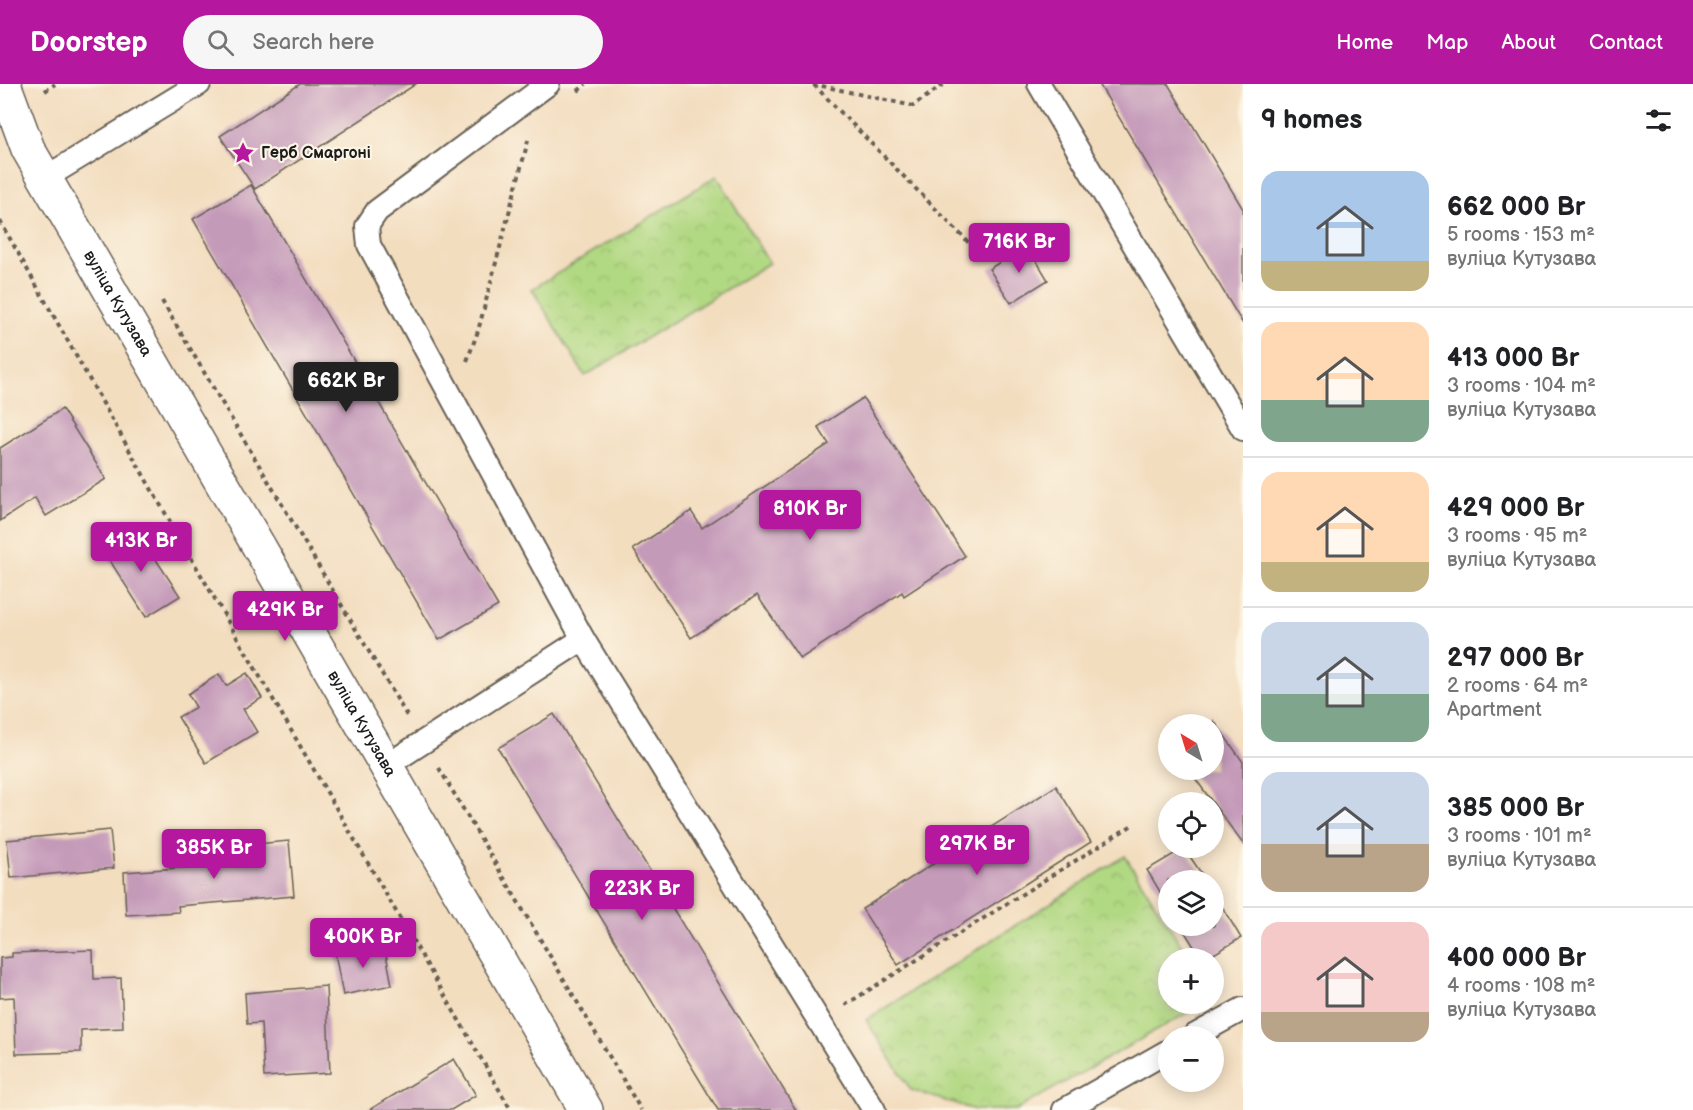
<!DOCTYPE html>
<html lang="en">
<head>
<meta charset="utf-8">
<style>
  :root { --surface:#fff; --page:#f6f6f6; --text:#202124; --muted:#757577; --line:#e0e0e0; --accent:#b5179e }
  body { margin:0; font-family:"Balsamiq Sans",sans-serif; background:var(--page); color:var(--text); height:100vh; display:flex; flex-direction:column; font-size:22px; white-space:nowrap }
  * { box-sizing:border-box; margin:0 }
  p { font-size:20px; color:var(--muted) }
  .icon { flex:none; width:33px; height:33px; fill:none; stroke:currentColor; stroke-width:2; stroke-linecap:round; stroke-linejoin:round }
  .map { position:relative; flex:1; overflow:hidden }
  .panel { display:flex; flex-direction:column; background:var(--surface); width:450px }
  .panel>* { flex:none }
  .needle { width:39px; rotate:322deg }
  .controls { position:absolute; left:1158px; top:630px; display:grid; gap:12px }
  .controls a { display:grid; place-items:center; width:66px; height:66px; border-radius:50%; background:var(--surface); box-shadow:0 3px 15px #0003; font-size:30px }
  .price { position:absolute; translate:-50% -51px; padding:0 14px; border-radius:6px; background:var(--accent); color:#fff; font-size:20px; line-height:39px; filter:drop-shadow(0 2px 3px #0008) }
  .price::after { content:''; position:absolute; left:50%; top:36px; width:18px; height:14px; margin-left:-9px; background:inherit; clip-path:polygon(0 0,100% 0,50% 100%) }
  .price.current { background:#222; color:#fff }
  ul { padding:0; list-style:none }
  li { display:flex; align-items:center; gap:18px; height:150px; padding:0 18px }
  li+li { border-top:2px solid var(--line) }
  li span { display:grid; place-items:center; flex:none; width:168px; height:120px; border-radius:18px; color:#555 }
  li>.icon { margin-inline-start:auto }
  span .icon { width:72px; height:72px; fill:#fffc; stroke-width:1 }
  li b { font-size:26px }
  h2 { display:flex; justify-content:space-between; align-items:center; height:72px; padding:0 18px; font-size:26px }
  header { display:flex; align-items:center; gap:36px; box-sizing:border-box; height:84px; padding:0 30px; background:var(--accent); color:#fff }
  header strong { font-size:28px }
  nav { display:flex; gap:33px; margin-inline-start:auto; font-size:21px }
  .search { width:420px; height:54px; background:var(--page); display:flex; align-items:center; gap:15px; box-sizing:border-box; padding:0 21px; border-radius:33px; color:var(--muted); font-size:22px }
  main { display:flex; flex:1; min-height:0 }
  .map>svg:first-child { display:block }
  .park { fill:url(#park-crowns); stroke:#667a4f; stroke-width:1.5 }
  .building { fill:#c49ab9 }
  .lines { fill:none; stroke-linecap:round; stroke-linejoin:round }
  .service-casing { stroke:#676055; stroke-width:26 }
  .secondary-casing { stroke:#676055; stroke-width:36 }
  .path { stroke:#676055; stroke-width:4; stroke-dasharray:4.5 4.5; stroke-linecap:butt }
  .service { stroke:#fff; stroke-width:22 }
  .secondary { stroke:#fff; stroke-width:33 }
  .labels { text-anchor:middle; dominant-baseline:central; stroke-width:4.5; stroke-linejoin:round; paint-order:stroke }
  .poi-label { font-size:16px; font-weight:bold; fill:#1c1c1c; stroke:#fcf5e5; text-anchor:start }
  .street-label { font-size:16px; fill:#1c1c1c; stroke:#fcf5e5 }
</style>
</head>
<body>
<header>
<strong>Doorstep</strong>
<div class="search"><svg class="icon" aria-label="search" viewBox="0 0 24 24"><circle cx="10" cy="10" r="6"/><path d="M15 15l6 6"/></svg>Search here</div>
<nav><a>Home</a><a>Map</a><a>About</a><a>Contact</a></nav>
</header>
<main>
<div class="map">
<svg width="1243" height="1026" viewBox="0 0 1243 1026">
  <defs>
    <pattern id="park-crowns" width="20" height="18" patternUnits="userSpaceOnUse" patternTransform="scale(1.5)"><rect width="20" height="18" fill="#b1d882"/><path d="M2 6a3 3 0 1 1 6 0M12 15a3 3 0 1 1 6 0" fill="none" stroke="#98b970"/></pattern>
  </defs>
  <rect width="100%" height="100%" fill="#fcf5e5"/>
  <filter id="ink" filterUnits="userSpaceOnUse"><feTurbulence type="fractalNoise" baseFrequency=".0167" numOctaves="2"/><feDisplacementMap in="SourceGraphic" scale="12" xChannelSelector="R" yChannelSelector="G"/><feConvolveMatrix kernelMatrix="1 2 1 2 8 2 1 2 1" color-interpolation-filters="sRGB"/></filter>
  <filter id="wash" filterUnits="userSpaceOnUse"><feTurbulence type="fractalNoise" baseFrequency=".008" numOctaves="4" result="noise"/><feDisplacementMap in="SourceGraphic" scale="24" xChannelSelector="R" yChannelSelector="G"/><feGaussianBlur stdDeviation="1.35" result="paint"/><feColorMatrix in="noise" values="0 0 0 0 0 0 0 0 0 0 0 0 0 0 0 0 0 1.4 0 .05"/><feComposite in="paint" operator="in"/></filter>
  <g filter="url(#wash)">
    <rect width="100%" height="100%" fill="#f3ddbf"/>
    <g class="park">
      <path d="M717 92 769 179 585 292 532 205Z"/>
      <path d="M1125 772 1189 874H1168V920H1203L1016 1026H975L911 1006 866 936Z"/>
    </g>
    <g id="blocks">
      <g class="building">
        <path d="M300 0H416L255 105 220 52Z"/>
        <path d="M1099 0H1168L1243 125V240Z"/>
        <path d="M251 101 498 522 439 556 193 135Z"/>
        <path d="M1027 161 1048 196 1011 219 989 185Z"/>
        <path d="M863 314 965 472 904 512 902 508 800 575 757 511 691 554 633 465 691 427 702 444 829 360 818 343Z"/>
        <path d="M62 325 106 395 46 432 35 414 0 437V364Z"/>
        <path d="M136 445 180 512 146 533 103 466Z"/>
        <path d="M247 589 262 614 243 625 257 648 206 679 178 633 196 623 188 610 219 590 226 602Z"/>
        <path d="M554 630 796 1026H718L498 664Z"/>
        <path d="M1214 637 1243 678V760L1189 686H1214Z"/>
        <path d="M1056 702 1091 758 898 881 862 825Z"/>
        <path d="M110 746 114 784 11 794 7 756Z"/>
        <path d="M289 757 294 812 178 822 179 828 126 831 124 788 192 783V780L223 777 222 763Z"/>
        <path d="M1184 764 1206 796H1168V821L1147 786Z"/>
        <path d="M1214 809 1241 854 1207 874H1201L1181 842H1214Z"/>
        <path d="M384 860 392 901 343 911 335 869Z"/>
        <path d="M93 866 94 895 121 894 123 944 81 946V968L16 970 14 913 0 914V874L12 873V869Z"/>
        <path d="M326 902 330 989 264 993 261 939 247 940 245 909Z"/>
        <path d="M454 975 476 1011 451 1026H369Z"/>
      </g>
    </g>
  </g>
  <g filter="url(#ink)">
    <use href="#blocks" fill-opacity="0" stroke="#676055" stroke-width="1.5"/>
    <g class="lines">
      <g class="service-casing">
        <g id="service">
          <path d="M548 0 377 127 367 142 369 161 583 555 874 1026"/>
          <path d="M1039 0 1243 345"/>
          <path d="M45 94 199 0"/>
          <path d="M386 682 583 555"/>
          <path d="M1194 952 1243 925"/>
          <path d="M1064 1026 1168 967"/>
        </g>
      </g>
      <g class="secondary-casing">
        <g id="secondary">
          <path id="s1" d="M4 0 28 65 586 1026"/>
        </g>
      </g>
      <g class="path">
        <path d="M813 0 913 22 944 0"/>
        <path d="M814 1 972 162"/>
        <path d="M45 7 55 0"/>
        <path d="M578 7 586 0"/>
        <path d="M0 137 153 408 511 1026"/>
        <path d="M162 217 407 632"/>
        <path d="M467 277 478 247 529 53"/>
        <path d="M439 684 641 1026"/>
        <path d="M845 921 1134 740"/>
      </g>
      <use href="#service" class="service"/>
      <use href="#secondary" class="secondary"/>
    </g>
  </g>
  <defs>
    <g id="sight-bare" transform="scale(1.8)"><path d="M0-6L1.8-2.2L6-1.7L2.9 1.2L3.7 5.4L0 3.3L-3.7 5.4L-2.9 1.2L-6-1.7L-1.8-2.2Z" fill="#b5179e" stroke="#fcf5e5" stroke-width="2.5" paint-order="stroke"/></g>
  </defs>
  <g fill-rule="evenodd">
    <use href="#sight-bare" x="243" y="69"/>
  </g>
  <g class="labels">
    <g class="poi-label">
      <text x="261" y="69">Герб Смаргоні</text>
    </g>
    <g class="street-label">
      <text stroke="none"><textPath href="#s1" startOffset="248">вуліца Кутузава</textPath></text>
      <text stroke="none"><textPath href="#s1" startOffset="734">вуліца Кутузава</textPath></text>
    </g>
  </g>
</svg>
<div class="controls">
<a><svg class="needle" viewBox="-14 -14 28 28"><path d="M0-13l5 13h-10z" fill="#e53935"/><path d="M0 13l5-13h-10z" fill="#757577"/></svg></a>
<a><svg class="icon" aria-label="locate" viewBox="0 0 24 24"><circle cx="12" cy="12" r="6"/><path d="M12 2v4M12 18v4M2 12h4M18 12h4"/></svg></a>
<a><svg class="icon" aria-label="layers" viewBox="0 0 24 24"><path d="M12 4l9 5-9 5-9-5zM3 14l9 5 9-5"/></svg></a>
<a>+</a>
<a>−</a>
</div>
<b class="price" style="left:1019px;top:190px">716K Br</b>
<b class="price current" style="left:346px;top:329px">662K Br</b>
<b class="price" style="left:810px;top:457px">810K Br</b>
<b class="price" style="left:141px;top:489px">413K Br</b>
<b class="price" style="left:285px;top:558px">429K Br</b>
<b class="price" style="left:977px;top:792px">297K Br</b>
<b class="price" style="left:214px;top:796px">385K Br</b>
<b class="price" style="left:642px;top:837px">223K Br</b>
<b class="price" style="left:363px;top:885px">400K Br</b>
</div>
<section class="panel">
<h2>9 homes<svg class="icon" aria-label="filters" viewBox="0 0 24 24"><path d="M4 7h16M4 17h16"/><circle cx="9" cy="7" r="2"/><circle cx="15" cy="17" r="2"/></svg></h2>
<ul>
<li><span style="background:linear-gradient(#a9c7e8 75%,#c2b280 0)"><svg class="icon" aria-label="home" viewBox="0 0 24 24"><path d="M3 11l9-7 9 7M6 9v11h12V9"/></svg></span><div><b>662 000 Br</b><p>5 rooms · 153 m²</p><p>вуліца Кутузава</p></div></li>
<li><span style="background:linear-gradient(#ffd9b3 65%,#7fa58c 0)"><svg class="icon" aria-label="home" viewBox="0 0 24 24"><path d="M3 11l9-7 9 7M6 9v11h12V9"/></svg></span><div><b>413 000 Br</b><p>3 rooms · 104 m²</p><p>вуліца Кутузава</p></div></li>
<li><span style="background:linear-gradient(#ffd9b3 75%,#c2b280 0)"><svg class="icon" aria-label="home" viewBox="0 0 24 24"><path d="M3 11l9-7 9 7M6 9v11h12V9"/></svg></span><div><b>429 000 Br</b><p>3 rooms · 95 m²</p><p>вуліца Кутузава</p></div></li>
<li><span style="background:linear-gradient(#c9d6e8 60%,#7fa58c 0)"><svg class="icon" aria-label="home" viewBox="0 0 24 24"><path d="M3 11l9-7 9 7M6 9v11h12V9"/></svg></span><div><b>297 000 Br</b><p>2 rooms · 64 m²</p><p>Apartment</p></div></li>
<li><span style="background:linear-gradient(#c9d6e8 60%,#b9a48a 0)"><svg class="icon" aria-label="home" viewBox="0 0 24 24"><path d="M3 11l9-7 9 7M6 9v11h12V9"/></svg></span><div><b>385 000 Br</b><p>3 rooms · 101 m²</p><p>вуліца Кутузава</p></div></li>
<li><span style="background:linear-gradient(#f6c9c9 75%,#b9a48a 0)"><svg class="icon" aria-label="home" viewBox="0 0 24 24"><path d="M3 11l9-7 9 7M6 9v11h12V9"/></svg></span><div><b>400 000 Br</b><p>4 rooms · 108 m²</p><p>вуліца Кутузава</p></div></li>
</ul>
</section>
</main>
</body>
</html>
